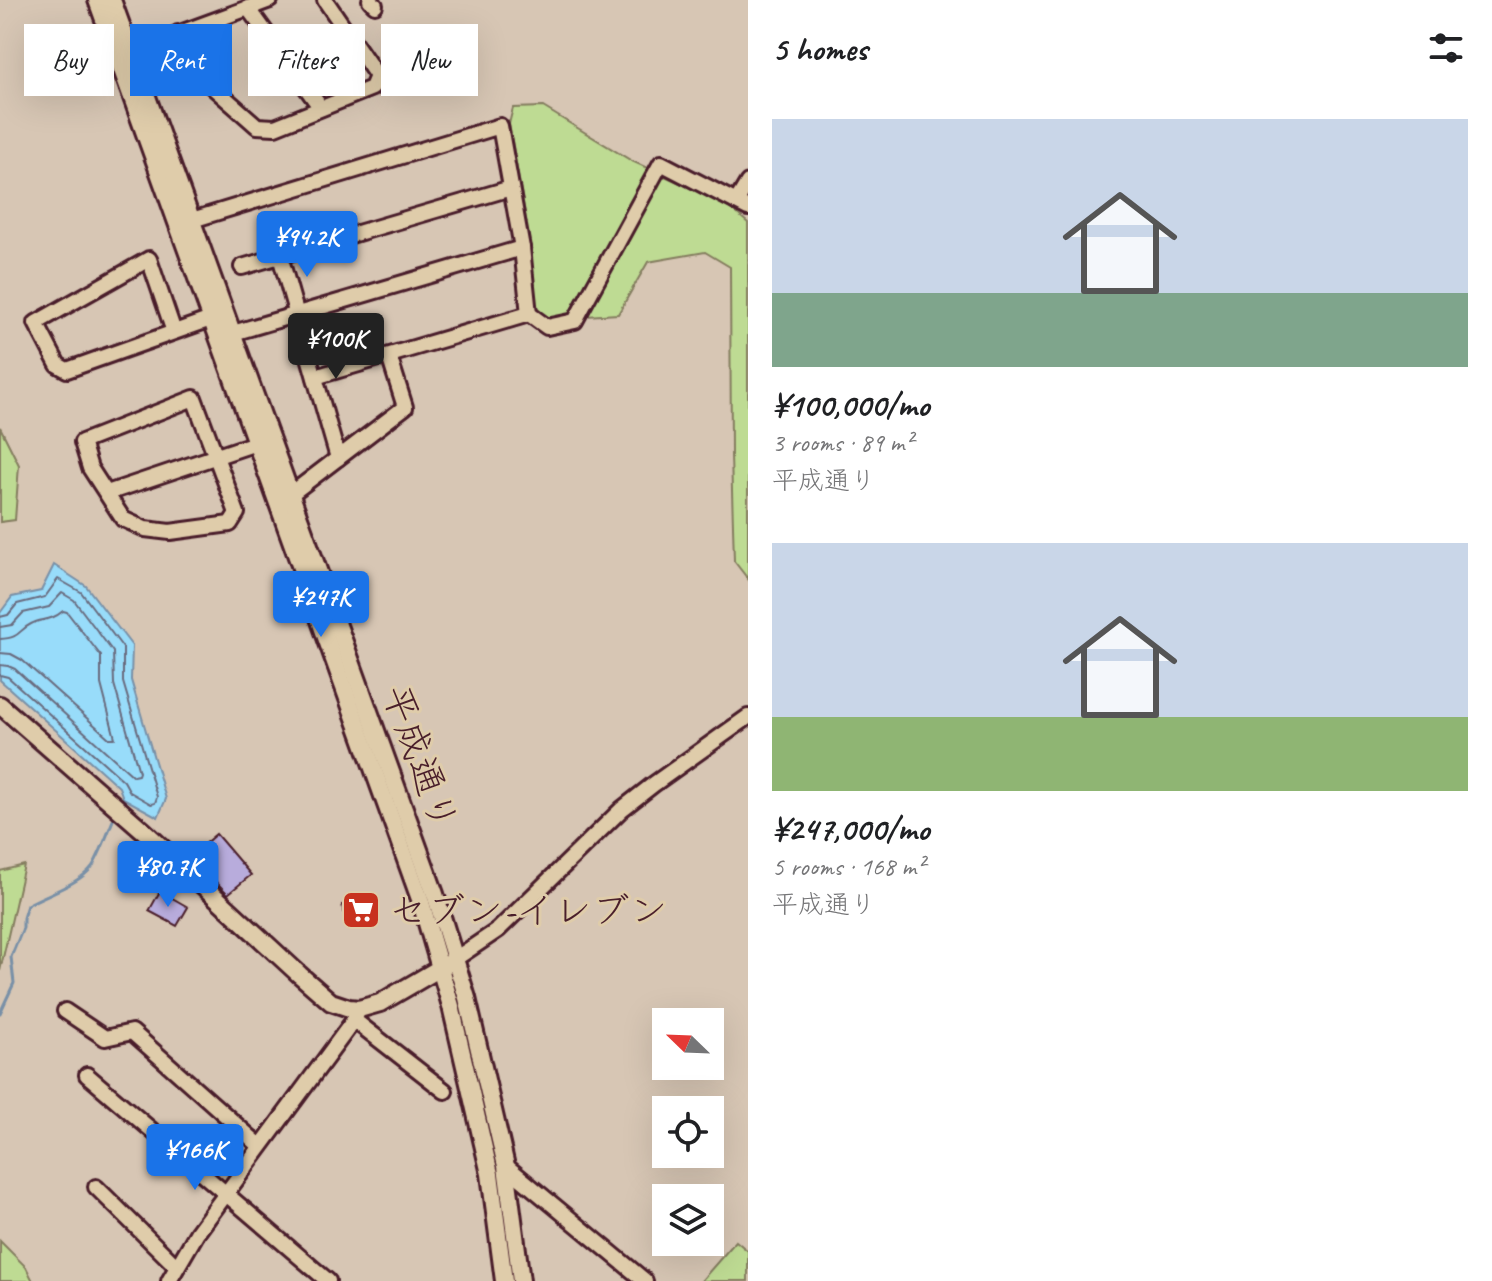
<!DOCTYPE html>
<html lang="en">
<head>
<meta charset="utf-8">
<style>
  :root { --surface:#fff; --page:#f6f6f6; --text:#202124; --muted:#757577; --accent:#1a73e8 }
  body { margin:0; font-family:Caveat,"Klee One",sans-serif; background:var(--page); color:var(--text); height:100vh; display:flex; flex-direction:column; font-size:30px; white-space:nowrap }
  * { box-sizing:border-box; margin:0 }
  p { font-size:26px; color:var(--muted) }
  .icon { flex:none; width:44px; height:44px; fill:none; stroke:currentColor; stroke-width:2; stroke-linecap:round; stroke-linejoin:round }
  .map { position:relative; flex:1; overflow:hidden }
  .side { display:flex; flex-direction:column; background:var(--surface); width:744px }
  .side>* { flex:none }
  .hud { position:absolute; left:24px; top:24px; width:604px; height:72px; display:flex; gap:16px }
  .needle { width:52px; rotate:293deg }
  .tools { position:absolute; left:652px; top:1008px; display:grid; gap:16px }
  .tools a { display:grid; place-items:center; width:72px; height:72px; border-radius:0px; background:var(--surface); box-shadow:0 8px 32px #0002; font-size:40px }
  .price { position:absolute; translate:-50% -68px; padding:0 18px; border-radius:8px; background:var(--accent); color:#fff; font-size:26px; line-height:52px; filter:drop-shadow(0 2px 4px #0008) }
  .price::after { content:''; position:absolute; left:50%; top:48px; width:24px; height:18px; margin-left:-12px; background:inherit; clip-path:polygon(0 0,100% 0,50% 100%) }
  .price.active { background:#222; color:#fff }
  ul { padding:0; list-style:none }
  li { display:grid; align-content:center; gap:16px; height:424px; padding:0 24px }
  li span { display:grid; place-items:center; height:248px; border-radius:0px; color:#555 }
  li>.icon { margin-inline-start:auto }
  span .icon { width:144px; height:144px; fill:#fffc; stroke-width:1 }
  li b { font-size:34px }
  h2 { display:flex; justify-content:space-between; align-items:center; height:96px; padding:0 24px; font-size:34px }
  .pill { padding:0 28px; border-radius:0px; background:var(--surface); box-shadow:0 8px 32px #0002; font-size:28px; line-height:72px }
  .pill.active { background:var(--accent); color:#fff }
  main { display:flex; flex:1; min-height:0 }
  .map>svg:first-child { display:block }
  .green { fill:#bedb93; stroke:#847d5f; stroke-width:2 }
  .water { fill:#98dcfa; stroke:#7990a7; stroke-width:2 }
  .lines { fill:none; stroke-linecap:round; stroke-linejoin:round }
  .shore { stroke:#696b7e; stroke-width:2 }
  .stream { stroke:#7990a7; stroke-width:3 }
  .building { fill:#b8acdc; stroke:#4a1f2b; stroke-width:2 }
  .minor-casing { stroke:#4a1f2b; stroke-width:20 }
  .tertiary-casing { stroke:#4a1f2b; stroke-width:22 }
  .minor { stroke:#dfccaa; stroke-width:14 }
  .tertiary { stroke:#dfccaa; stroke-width:16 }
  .labels { text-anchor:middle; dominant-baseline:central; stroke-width:6; stroke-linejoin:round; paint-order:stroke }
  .street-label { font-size:38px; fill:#4a1f2b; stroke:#dfccaa }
  .poi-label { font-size:38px; fill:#4a1f2b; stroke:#dfccaa; text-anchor:start }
</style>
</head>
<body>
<main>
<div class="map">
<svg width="748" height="1281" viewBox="0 0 748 1281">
  <rect width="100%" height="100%" fill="#d7c6b4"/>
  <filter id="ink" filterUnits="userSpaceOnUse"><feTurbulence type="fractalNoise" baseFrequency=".0125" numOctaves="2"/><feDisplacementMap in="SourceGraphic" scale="16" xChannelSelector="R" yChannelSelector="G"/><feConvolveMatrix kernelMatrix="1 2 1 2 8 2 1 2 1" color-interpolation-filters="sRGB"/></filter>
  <g filter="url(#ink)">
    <g class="green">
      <path d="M543 107 632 161 726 204 748 223V579L734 561 731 455 730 267 705 252 648 262 618 314 537 319 525 272 527 224 509 124 513 108Z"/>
      <path d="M0 427 19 465 15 520 0 522Z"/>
      <path d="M24 865 0 971V871Z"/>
      <path d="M0 1241 26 1267 33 1281H0Z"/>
      <path d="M736 1241 748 1251V1281H701Z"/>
    </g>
    <path class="water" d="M54 565 86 586 132 646 131 680 166 799 158 817 123 798 119 787 0 680V613L12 597 41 591Z"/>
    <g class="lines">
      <g class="shore">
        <path d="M0 617 8 615 17 604 45 597 58 579 81 592 123 648V682L157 797 155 803 151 804 130 792 124 781 8 677 0 675"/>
        <path d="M0 627 12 625 23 613 49 607 62 593 74 600 113 652 114 684 139 772 138 775 133 776 15 669 8 666 0 665"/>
        <path d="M0 639C21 638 17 631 31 624 42 618 50 622 63 611L67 612 101 656V684L115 738H109L22 660 11 654 0 653"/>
      </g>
      <path class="stream" d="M0 1013 14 983 11 957 23 928V918L27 905C46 894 78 885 92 867 99 857 110 828 115 815"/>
    </g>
    <g class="building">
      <path d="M216 834 251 875 228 894 190 856Z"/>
      <path d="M160 891 188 907 177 926 149 911Z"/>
      <path d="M373 896 377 911 346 920 342 905Z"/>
    </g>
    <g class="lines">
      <g class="minor-casing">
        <g id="minor">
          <path d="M370 0 375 5"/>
          <path d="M248 8 321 108"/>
          <path d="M178 33 190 67 257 126 275 127 372 88 377 76 325 0"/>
          <path d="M131 51 270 0"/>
          <path d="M736 202 748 182"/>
          <path d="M192 220 500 126 522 248 529 314 315 377"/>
          <path d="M280 256 338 458"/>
          <path d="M242 267 511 188"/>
          <path d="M529 314 547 327 575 321 661 163 748 208"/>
          <path d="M174 332 149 259 36 323 58 365 67 370 211 319"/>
          <path d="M233 333 522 248"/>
          <path d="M194 398 237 513 230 524 170 532 145 529 123 519 90 468 82 442Z"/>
          <path d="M107 493 256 443"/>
          <path d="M291 494 405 407 389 356"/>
          <path d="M455 959 498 930 622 809 654 784 748 717"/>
          <path d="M65 1011 105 1038 132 1032 260 1146"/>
          <path d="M354 1020 445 1091"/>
          <path d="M87 1075 328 1281"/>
          <path d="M506 1166 645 1281"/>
          <path d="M96 1187 176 1266"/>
          <path d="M169 1281 197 1233 354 1020 359 1009"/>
        </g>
      </g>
      <g class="tertiary-casing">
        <g id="tertiary">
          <path d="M97 0 420 899 451 1006 490 1174 504 1281"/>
          <path d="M112 0 435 894 467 998 506 1166 521 1281"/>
          <path d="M0 705 145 832 300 975 331 1002 349 1008 359 1009 380 1003 447 964"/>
        </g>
      </g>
      <use href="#minor" class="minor"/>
      <use href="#tertiary" class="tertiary"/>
    </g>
  </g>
  <defs>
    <g id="supermarket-square" transform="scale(2)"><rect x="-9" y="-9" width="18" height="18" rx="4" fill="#c8321e" stroke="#dfccaa"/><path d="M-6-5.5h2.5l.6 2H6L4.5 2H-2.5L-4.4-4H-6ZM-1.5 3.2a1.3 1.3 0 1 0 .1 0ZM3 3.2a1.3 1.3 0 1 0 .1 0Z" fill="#fff"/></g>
  </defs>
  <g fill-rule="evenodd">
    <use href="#supermarket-square" x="361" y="910"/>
  </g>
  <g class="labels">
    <g class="street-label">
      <text transform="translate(420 758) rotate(70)">平成通り</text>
    </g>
    <g class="poi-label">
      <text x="389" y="910">セブン-イレブン</text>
    </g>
  </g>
</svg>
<div class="tools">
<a><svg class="needle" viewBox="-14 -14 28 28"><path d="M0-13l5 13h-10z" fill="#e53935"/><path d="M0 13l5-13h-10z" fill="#757577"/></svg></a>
<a><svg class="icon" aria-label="locate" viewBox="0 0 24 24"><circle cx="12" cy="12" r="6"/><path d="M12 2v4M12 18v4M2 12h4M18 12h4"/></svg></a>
<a><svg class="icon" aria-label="layers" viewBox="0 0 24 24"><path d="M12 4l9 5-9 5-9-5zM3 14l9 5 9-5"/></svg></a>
</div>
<b class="price" style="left:307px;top:279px">¥94.2K</b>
<b class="price active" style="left:336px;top:381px">¥100K</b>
<b class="price" style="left:321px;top:639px">¥247K</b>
<b class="price" style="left:168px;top:909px">¥80.7K</b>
<b class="price" style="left:195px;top:1192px">¥166K</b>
<div class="hud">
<a class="pill">Buy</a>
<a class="pill active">Rent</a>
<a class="pill">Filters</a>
<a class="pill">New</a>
</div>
</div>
<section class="side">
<h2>5 homes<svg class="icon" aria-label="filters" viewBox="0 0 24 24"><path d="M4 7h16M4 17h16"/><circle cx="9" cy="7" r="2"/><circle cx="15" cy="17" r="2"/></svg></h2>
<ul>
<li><span style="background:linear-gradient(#c9d6e8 70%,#7fa58c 0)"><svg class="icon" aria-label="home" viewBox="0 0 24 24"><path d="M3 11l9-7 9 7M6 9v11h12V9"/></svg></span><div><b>¥100,000/mo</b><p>3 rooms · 89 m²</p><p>平成通り</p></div></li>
<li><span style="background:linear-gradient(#c9d6e8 70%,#8fb573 0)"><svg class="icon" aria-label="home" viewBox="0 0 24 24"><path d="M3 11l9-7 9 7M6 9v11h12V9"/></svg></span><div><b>¥247,000/mo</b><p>5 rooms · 168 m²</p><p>平成通り</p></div></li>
</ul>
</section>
</main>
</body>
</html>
